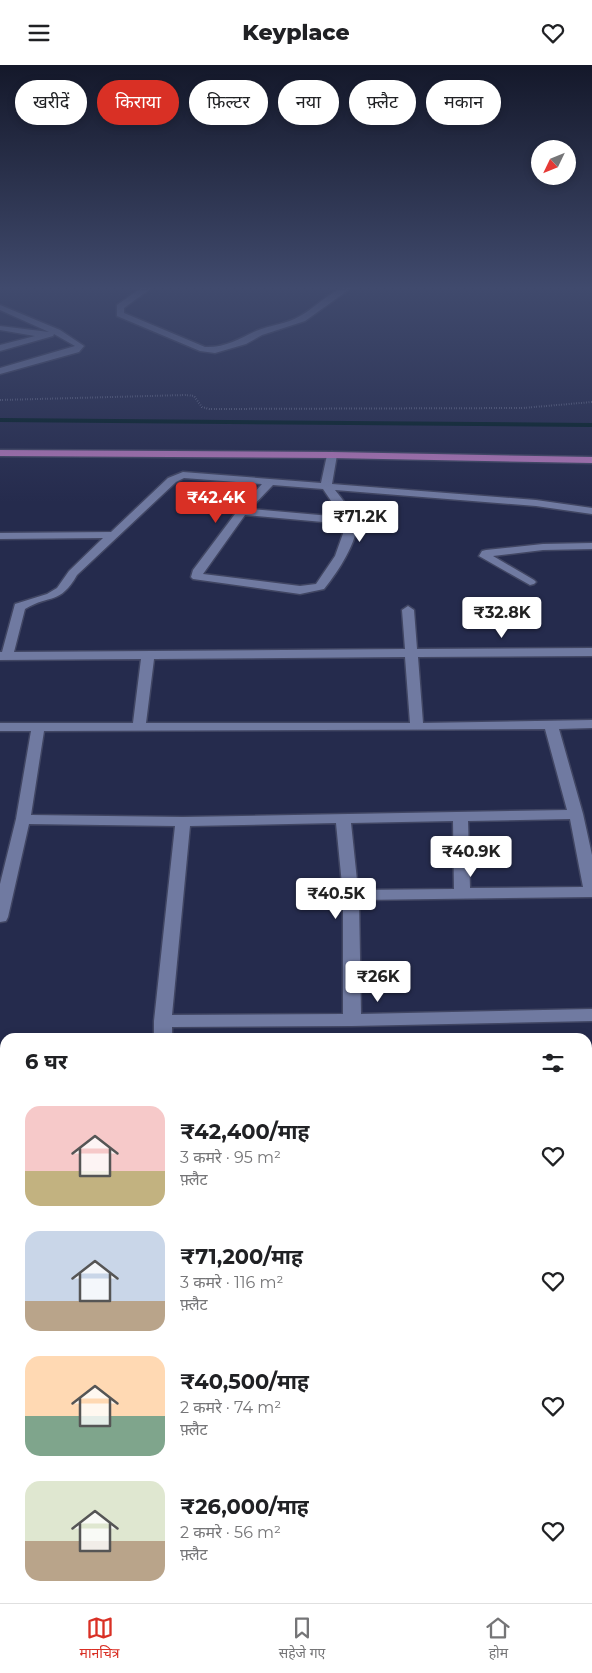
<!DOCTYPE html>
<html lang="hi">
<head>
<meta charset="utf-8">
<style>
  :root { --surface:#fff; --page:#f6f6f6; --text:#202124; --muted:#757577; --line:#e0e0e0; --accent:#d93025 }
  body { margin:0; font-family:Montserrat,"Noto Sans Devanagari",sans-serif; background:var(--page); color:var(--text); height:100vh; display:flex; flex-direction:column; font-size:19px; white-space:nowrap }
  * { box-sizing:border-box; margin:0 }
  p { font-size:16px; color:var(--muted) }
  .icon { flex:none; width:28px; height:28px; fill:none; stroke:currentColor; stroke-width:2; stroke-linecap:round; stroke-linejoin:round }
  .map { position:relative; flex:1; overflow:hidden }
  .sheet { position:absolute; left:0px; top:968px; width:592px; height:571px; display:flex; flex-direction:column; background:var(--surface); border-radius:15px 15px 0 0; box-shadow:0 2px 8px #0003 }
  .sheet>* { flex:none }
  .top-card { position:absolute; left:15px; top:15px; width:562px; height:45px; display:flex; gap:10px }
  .needle { width:32px; rotate:227deg }
  .tools { position:absolute; left:531px; top:75px; display:grid; gap:10px }
  .tools a { display:grid; place-items:center; width:45px; height:45px; border-radius:50%; background:var(--surface); box-shadow:0 2px 8px #0003; font-size:25px }
  .price { position:absolute; translate:-50% -42px; padding:0 11px; border-radius:5px; background:#fff; color:#222; font-size:16px; line-height:32px; filter:drop-shadow(0 1px 2px #0008) }
  .price::after { content:''; position:absolute; left:50%; top:30px; width:15px; height:11px; margin-left:-8px; background:inherit; clip-path:polygon(0 0,100% 0,50% 100%) }
  .price.current { background:var(--accent); color:#fff }
  ul { padding:0; list-style:none }
  li { display:flex; align-items:center; gap:15px; height:125px; padding:0 25px }
  li span { display:grid; place-items:center; flex:none; width:140px; height:100px; border-radius:15px; color:#555 }
  li>.icon { margin-inline-start:auto }
  span .icon { width:60px; height:60px; fill:#fffc; stroke-width:1 }
  li b { font-size:21px }
  h2 { display:flex; justify-content:space-between; align-items:center; height:60px; padding:0 25px; font-size:21px }
  .pill { padding:0 18px; border-radius:22px; background:var(--surface); box-shadow:0 2px 8px #0003; font-size:18px; line-height:45px }
  .pill.current { background:var(--accent); color:#fff }
  header { display:flex; justify-content:space-between; align-items:center; height:65px; padding:0 25px; background:var(--surface); font-size:22px; font-weight:800 }
  .tabs { display:flex; justify-content:space-around; align-items:center; height:70px; border-top:1px solid var(--line); background:var(--surface); font-size:14px; color:var(--muted) }
  .tabs a { display:grid; justify-items:center; gap:2px }
  .tabs .current { color:var(--accent) }
  .map>svg:first-child { display:block }
  .lines { fill:none; stroke-linecap:round; stroke-linejoin:round }
  .stream { stroke:#021f25; stroke-width:4 }
  .street-casing { stroke:#414663; stroke-width:3 }
  .primary-casing { stroke:#414663; stroke-width:3 }
  .path { stroke:#8a90ac; stroke-width:2; stroke-dasharray:0.5 2; stroke-linecap:butt }
  .street { fill:#707aa1; fill-rule:evenodd }
  .primary { fill:#ad75b6; fill-rule:evenodd }
</style>
</head>
<body>
<header><svg class="icon" aria-label="menu" viewBox="0 0 24 24"><path d="M4 6h16M4 12h16M4 18h16"/></svg>Keyplace<svg class="icon" aria-label="heart" viewBox="0 0 24 24"><path d="M12 20l-8-8c-3-5 5-10 8-4 3-6 11-1 8 4z"/></svg></header>
<div class="map">
<svg width="592" height="1538" viewBox="0 0 592 1538">
  <rect width="100%" height="100%" fill="#252b4d"/>
  <g class="lines">
    <path class="stream" d="M0 355 592 360"/>
    <g class="street-casing">
      <g id="street">
        <path d="M144 221H154L124 243V248L205 282C224 283 239 274 256 266 270 260 287 259 300 251 317 242 334 221 354 221L305 256 262 270 246 279 215 288 200 286 117 251V240Z"/>
        <path d="M0 240 60 265 84 281 79 287 0 309V303L75 281 54 269 53 271 0 286V280L35 271 0 265V261L49 267 0 245Z"/>
        <path d="M332 387 337 390 332 419 536 435 592 443V449L536 441 335 425C342 434 353 446 356 458 359 476 335 511 324 524L300 529 193 514 191 512 193 505 238 445 262 419 184 413 176 417 77 510C60 540 50 529 25 544L14 587 405 584 402 545 408 541 414 545 417 584 592 583V591L418 592 423 658 592 655V663L559 664 583 749 592 790V832L359 835 361 949 592 944V956L352 961 172 962V972H154V956L175 761 29 759 8 852 6 856 0 857V819L16 754 31 666H0V658H133L141 594 0 595V587H2L15 539 47 529 57 523 69 506 103 473 0 474V468L111 467 168 413 183 407 321 418 327 390ZM273 420 323 424 342 452 250 444ZM245 450 345 459V463L335 491 316 519 300 521 203 509ZM405 592 410 658H146L154 594ZM545 664 567 745 183 752 31 750 44 666ZM570 754 583 822 470 823 468 756ZM453 756 454 824 358 825 351 758ZM336 758 343 830V949L172 950 190 761Z"/>
        <path d="M592 478V484L543 485 493 491 534 515 536 517 534 519 530 520 479 491 482 486 486 485 543 479Z"/>
        <rect x="0" y="1023" width="5" height="14"/>
        <rect x="588" y="1058" width="4" height="14"/>
        <path d="M588 1192 592 1194V1232L588 1230Z"/>
        <rect x="0" y="1249" width="5" height="18"/>
        <path d="M5 1502V1526L0 1527V1503Z"/>
        <path d="M592 1503V1527L588 1528V1504Z"/>
        <path d="M185 1534H209L210 1538H184Z"/>
        <path d="M320 1534H344L345 1538H319Z"/>
        <path d="M562 1534H587L589 1538H563Z"/>
      </g>
    </g>
    <g class="primary-casing">
      <path id="primary" d="M0 385 332 387 592 392V398L332 393 0 391Z"/>
    </g>
    <path class="path" d="M0 335 186 330 194 331 202 342 209 344 523 343 592 337"/>
    <use href="#street" class="street"/>
    <use href="#primary" class="primary"/>
  </g>
  <linearGradient id="sky" x2="0" y2="1"><stop stop-color="#14182a"/><stop offset="0.51" stop-color="#404a6d"/><stop offset="1" stop-color="#404a6d" stop-opacity="0"/></linearGradient>
  <rect width="592" height="437" fill="url(#sky)"/>
</svg>
<div class="tools">
<a><svg class="needle" viewBox="-14 -14 28 28"><path d="M0-13l5 13h-10z" fill="#e53935"/><path d="M0 13l5-13h-10z" fill="#757577"/></svg></a>
</div>
<b class="price current" style="left:216px;top:459px">₹42.4K</b>
<b class="price" style="left:360px;top:478px">₹71.2K</b>
<b class="price" style="left:502px;top:574px">₹32.8K</b>
<b class="price" style="left:471px;top:813px">₹40.9K</b>
<b class="price" style="left:336px;top:855px">₹40.5K</b>
<b class="price" style="left:378px;top:938px">₹26K</b>
<div class="top-card">
<a class="pill">खरीदें</a>
<a class="pill current">किराया</a>
<a class="pill">फ़िल्टर</a>
<a class="pill">नया</a>
<a class="pill">फ़्लैट</a>
<a class="pill">मकान</a>
</div>
<section class="sheet">
<h2>6 घर<svg class="icon" aria-label="filters" viewBox="0 0 24 24"><path d="M4 7h16M4 17h16"/><circle cx="9" cy="7" r="2"/><circle cx="15" cy="17" r="2"/></svg></h2>
<ul>
<li><span style="background:linear-gradient(#f6c9c9 65%,#c2b280 0)"><svg class="icon" aria-label="home" viewBox="0 0 24 24"><path d="M3 11l9-7 9 7M6 9v11h12V9"/></svg></span><div><b>₹42,400/माह</b><p>3 कमरे · 95 m²</p><p>फ़्लैट</p></div><svg class="icon" aria-label="heart" viewBox="0 0 24 24"><path d="M12 20l-8-8c-3-5 5-10 8-4 3-6 11-1 8 4z"/></svg></li>
<li><span style="background:linear-gradient(#c9d6e8 70%,#b9a48a 0)"><svg class="icon" aria-label="home" viewBox="0 0 24 24"><path d="M3 11l9-7 9 7M6 9v11h12V9"/></svg></span><div><b>₹71,200/माह</b><p>3 कमरे · 116 m²</p><p>फ़्लैट</p></div><svg class="icon" aria-label="heart" viewBox="0 0 24 24"><path d="M12 20l-8-8c-3-5 5-10 8-4 3-6 11-1 8 4z"/></svg></li>
<li><span style="background:linear-gradient(#ffd9b3 60%,#7fa58c 0)"><svg class="icon" aria-label="home" viewBox="0 0 24 24"><path d="M3 11l9-7 9 7M6 9v11h12V9"/></svg></span><div><b>₹40,500/माह</b><p>2 कमरे · 74 m²</p><p>फ़्लैट</p></div><svg class="icon" aria-label="heart" viewBox="0 0 24 24"><path d="M12 20l-8-8c-3-5 5-10 8-4 3-6 11-1 8 4z"/></svg></li>
<li><span style="background:linear-gradient(#dfe7d0 60%,#b9a48a 0)"><svg class="icon" aria-label="home" viewBox="0 0 24 24"><path d="M3 11l9-7 9 7M6 9v11h12V9"/></svg></span><div><b>₹26,000/माह</b><p>2 कमरे · 56 m²</p><p>फ़्लैट</p></div><svg class="icon" aria-label="heart" viewBox="0 0 24 24"><path d="M12 20l-8-8c-3-5 5-10 8-4 3-6 11-1 8 4z"/></svg></li>
</ul>
</section>
</div>
<nav class="tabs">
<a class="current"><svg class="icon" aria-label="map" viewBox="0 0 24 24"><path d="M3 6l6-2 6 2 6-2v14l-6 2-6-2-6 2zM9 4v14M15 6v14"/></svg>मानचित्र</a>
<a><svg class="icon" aria-label="saved" viewBox="0 0 24 24"><path d="M7 4h10v16l-5-4-5 4z"/></svg>सहेजे गए</a>
<a><svg class="icon" aria-label="home" viewBox="0 0 24 24"><path d="M3 11l9-7 9 7M6 9v11h12V9"/></svg>होम</a>
</nav>
</body>
</html>
